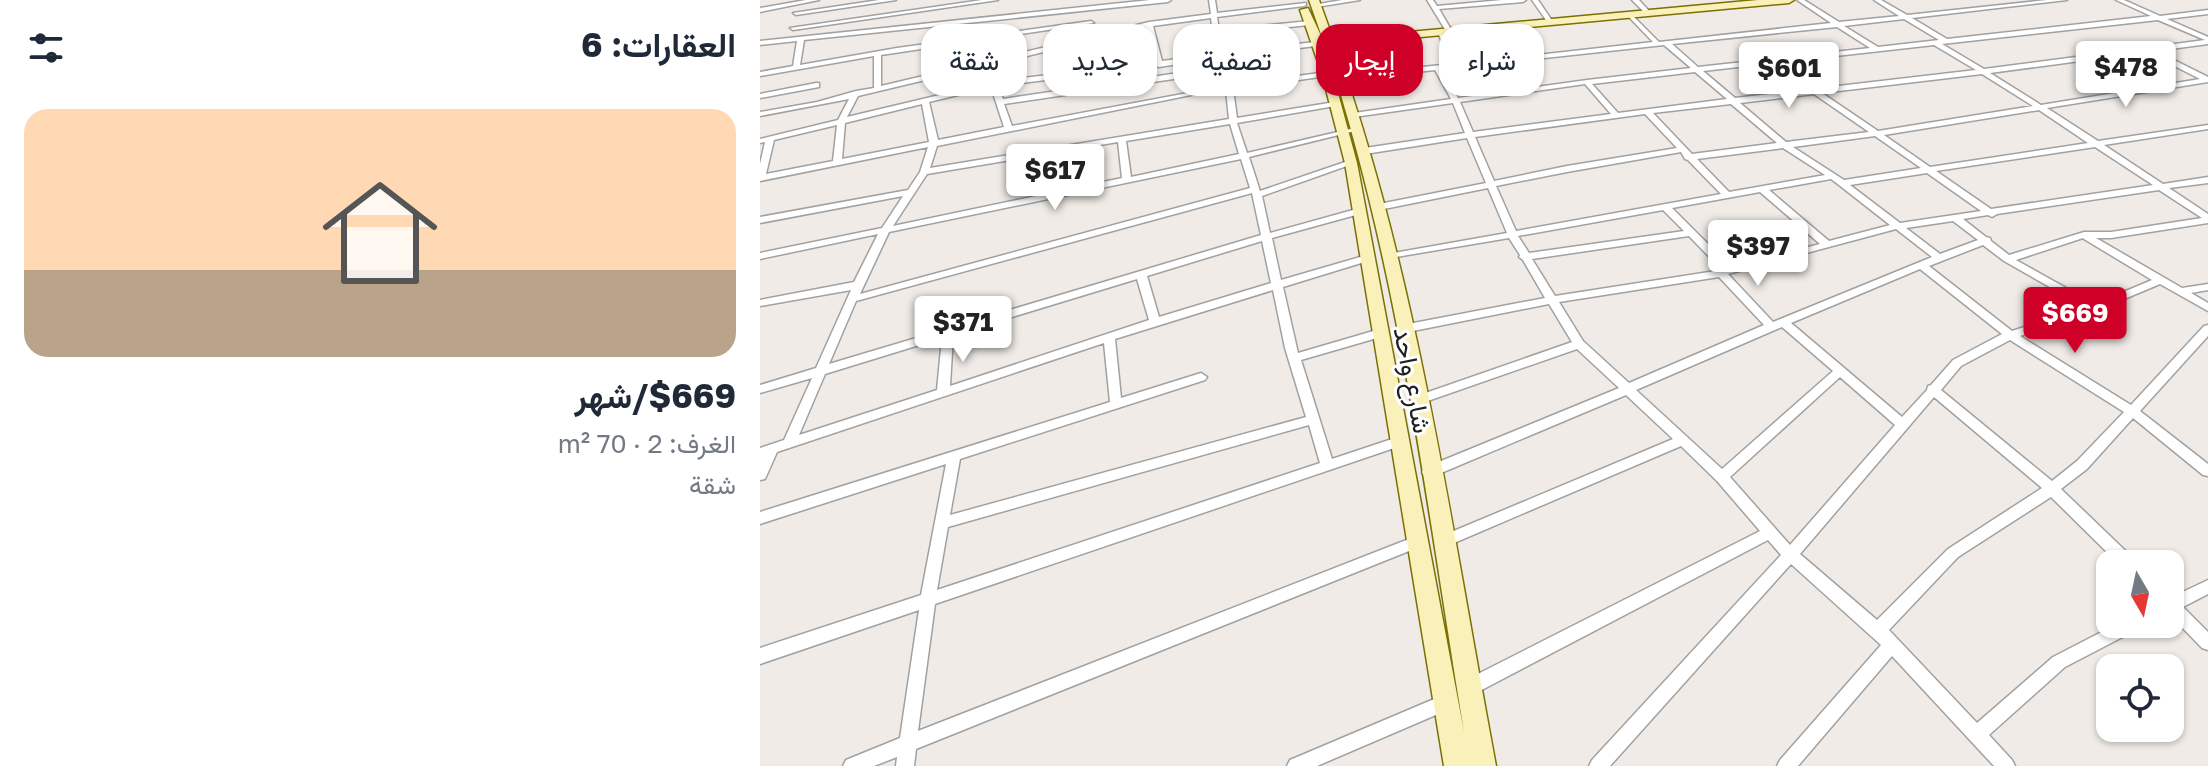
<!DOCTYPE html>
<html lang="ar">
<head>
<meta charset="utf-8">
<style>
  :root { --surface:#fff; --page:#f2f2f3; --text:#1f2937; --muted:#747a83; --accent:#cf0028 }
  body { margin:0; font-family:"Golos Text",Vazirmatn,sans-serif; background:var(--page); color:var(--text); direction:rtl; height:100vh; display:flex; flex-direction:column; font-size:30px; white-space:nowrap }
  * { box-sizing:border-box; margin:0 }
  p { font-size:26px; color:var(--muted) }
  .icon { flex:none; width:44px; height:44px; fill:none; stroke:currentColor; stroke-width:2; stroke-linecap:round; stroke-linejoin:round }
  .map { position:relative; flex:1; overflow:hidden; direction:ltr }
  .panel { display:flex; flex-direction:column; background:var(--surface); width:760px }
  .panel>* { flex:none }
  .banner { position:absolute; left:24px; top:24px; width:760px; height:72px; direction:rtl; display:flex; gap:16px }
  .needle { width:52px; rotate:171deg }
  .buttons { position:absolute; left:1336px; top:550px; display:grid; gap:16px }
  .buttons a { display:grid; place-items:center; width:88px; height:88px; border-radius:16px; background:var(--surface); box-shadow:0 2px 6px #0004; font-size:40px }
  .price { position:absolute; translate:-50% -68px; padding:0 18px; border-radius:8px; background:#fff; color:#222; font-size:26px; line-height:52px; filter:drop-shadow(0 2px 4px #0008) }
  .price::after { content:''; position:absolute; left:50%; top:48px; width:24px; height:18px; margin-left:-12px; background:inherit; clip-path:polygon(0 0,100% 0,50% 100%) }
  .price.current { background:var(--accent); color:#fff }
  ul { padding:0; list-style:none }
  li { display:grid; align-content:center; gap:16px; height:424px; padding:0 24px }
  li span { display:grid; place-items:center; height:248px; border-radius:24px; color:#555 }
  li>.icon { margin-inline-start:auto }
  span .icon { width:144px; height:144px; fill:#fffc; stroke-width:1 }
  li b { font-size:34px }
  h2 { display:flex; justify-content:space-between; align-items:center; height:96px; padding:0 24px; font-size:34px }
  .tag { padding:0 28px; border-radius:24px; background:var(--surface); box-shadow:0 2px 6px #0004; font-size:28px; line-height:72px }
  .tag.current { background:var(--accent); color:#fff }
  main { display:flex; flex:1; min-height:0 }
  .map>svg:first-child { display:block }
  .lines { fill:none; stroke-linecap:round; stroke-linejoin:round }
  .street-casing { stroke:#a1a1a1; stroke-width:3 }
  .secondary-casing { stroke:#7a7004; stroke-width:3 }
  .street { fill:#fff; fill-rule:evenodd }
  .secondary { fill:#faf1ba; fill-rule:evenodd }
  .labels { text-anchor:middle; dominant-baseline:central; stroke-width:6; stroke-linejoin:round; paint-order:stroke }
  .street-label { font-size:26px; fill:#202020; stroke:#fff }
</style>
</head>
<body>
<main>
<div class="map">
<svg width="1448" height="766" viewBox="0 0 1448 766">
  <rect width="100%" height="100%" fill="#f0ebe6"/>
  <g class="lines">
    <g class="street-casing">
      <g id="street">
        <path d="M46 0H59L0 12V8Z"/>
        <path d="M119 0H136L36 15 33 13Z"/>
        <path d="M222 0H238L33 30 30 28Z"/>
        <path d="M390 0H411L408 2 44 40 40 65 137 48 331 21 334 23 121 55V86L324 38 325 32 328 30 331 32V36L389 22 451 14 449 0H455L457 13 546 3V5L544 6 457 17 459 30 549 21 552 23 549 25 460 34 462 53 555 42 558 44 555 46 463 58 472 85 567 72 571 74 567 76 473 89 477 118 575 102 579 104 575 106 477 123 487 153 599 127 603 129 489 157 500 191 588 161 595 163 502 196 510 233 600 208 605 211 603 213 512 238 521 280 607 255 612 258 611 260 523 287 538 353 620 329 626 333 624 336 541 360 572 459 641 436 646 438 647 441 646 444 175 604 158 731 654 537 659 535 664 537 666 541 664 545 156 749 154 766H136L137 757 114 766H83L86 760 140 738 159 610 0 664V648L161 595 186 464 0 524V512L350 402 344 343 17 452 5 479 0 480V448L24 440 52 378 0 393V385L56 368 91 290 0 306V300L94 282 118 234 0 259V253L122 228 143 196 0 223V217L148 190 160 172 168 147 0 181V164L5 142 0 143V139L78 120 89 99 0 116V112L57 102 96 91 114 88V56L0 76V72L33 66 37 41 0 45V41ZM451 18 455 54 402 61 393 26ZM386 27 395 62 331 70V40ZM324 42 323 71 237 81 235 64ZM457 58 459 67 243 99 238 86 396 66 399 67ZM228 65 230 83 87 117 98 96ZM461 72 465 86 252 126 244 104ZM231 87 244 127 178 140 169 102ZM466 90 469 119 170 168 177 146 436 94ZM162 104 169 142 82 159 85 123ZM470 124 479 154 371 177 366 141ZM77 125 73 161 6 174 14 140ZM358 142 362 178 133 226 167 174ZM481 159 490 188 100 294 129 232ZM492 193 501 235 69 364 96 301ZM502 241 511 283 399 317 387 276ZM377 279 389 320 190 386 193 335ZM513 290 525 348 546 417 190 515 200 459 445 380 447 377 441 373 361 398 355 339ZM182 338 177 390 39 435 65 374ZM549 425 560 463 177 590 188 527Z"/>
        <path d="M582 0H600L556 7 553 5Z"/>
        <path d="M667 0H673L677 6 742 0H766L763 2 679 9 692 31 689 33 686 31Z"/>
        <path d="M772 0H778L793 22 792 23H788Z"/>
        <path d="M872 0H879L890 12V14H886Z"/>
        <path d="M1037 0H1044L1079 22 1139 16 1114 0H1121L1147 15 1287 0H1307L1152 18 1187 39 1391 16 1356 0H1364L1400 16 1448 10V14L1407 19 1448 37V44L1396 51 1448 77V82L1287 108 1338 141 1448 125V129L1344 145 1403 184 1448 177V183L1409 188 1448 214V223L1351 238H1336L1422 288 1448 284V290L1431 293 1448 303V311L1400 284 1338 310 1260 336 1371 405 1444 326 1448 325V336L1380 411 1448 464V476L1443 475 1373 418 1327 469 1301 489 1374 559 1376 564H1359L1291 497 1198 557 1129 630 1217 723 1293 657 1357 624H1380L1378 629 1305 667 1229 735 1252 760 1255 766H1234L1132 656 1038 766H1017L1020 760 1121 645 1031 564 850 766H829L832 760 1021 555 1008 540 716 693 710 695 704 693 702 687 704 681 1000 531 957 481 921 446 687 546 682 548 677 546 675 542 677 538 913 439 866 395 674 476 669 477 664 476 662 472 664 468 859 388 817 349 662 403H654L652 400 654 397 812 342 789 304 643 333 639 332 637 329 639 326 643 325 785 298 763 260 759 257 760 255 749 238 624 259 623 257 628 254 747 233 728 188 619 210 614 207 619 204 726 183 707 138 605 154 601 151 605 148 705 133 693 103 594 117 590 115 594 113 691 99 675 70 582 80 578 78 582 76 690 64 678 32 681 30 684 32 697 63 744 58 728 27 731 25 734 27 750 58 893 42 868 16 867 15 870 13 899 42 1071 23ZM1144 19 1179 40 1118 47 1084 26ZM1398 20 1445 40 1224 69 1182 44ZM1077 27 1110 48 938 67 912 44ZM904 45 931 68 827 80 698 98 682 69ZM1174 45 1216 70 975 98 943 71ZM1387 52 1440 79 1281 105 1230 73ZM935 72 967 99 858 113 832 84ZM1222 74 1273 106 1118 131 1062 93ZM825 84 851 114 713 132 700 102ZM1054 94 1109 132 1026 142 980 103ZM971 104 1017 143 932 154 893 113ZM1279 110 1328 143 1170 167 1124 135ZM885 114 917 148 807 166 734 181 715 137ZM1115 136 1161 168 1084 180 1033 147ZM1335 147 1393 185 1231 209 1176 171ZM1023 148 1065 175 969 192 937 159ZM921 152 925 159 928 160 961 194 756 231 736 186 807 172ZM1167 173 1221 211 1140 223 1090 185ZM1071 179 1079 185 1130 225 1069 241 1009 190ZM1399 190 1442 218 1351 232H1324L1249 255 1231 241 1230 238 1226 237 1203 219 1228 215 1232 217 1237 214ZM1000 192 1060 244 971 267 912 208ZM903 210 924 231 769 253 758 236ZM1193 221 1218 240 1180 254 1146 228ZM1136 229 1172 257 1013 322 968 274ZM929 236 962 270 795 296 772 259ZM1323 238 1324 239 1392 280 1335 304 1256 260ZM1223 245 1244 261 1325 307 1252 331 1169 266ZM1160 269 1242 334 1193 360 1171 385 1168 386 1167 390 1142 417 1031 323ZM959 277 1004 325 869 383 823 341 799 302ZM1022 327 1073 371 962 469 876 390ZM1250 340 1364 412 1317 461 1292 481 1181 390 1201 366ZM1080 377 1135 425 1030 545 970 477ZM1174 397 1282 488 1188 549 1117 620 1040 554Z"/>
        <path d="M56 83H59V87L0 98V94Z"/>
        <path d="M1448 580V594L1423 607 1448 632V650L1442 648 1410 615V598Z"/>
        <path d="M686 694 692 696 694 702 692 708 557 766H527L530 760Z"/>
      </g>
    </g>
    <g class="secondary-casing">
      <path id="secondary" d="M549 0H559L573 39 998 0H1034L1029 3 575 45C657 273 691 527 736 766H684L585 163 562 74 540 10 548 8 563 40ZM565 45C639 266 666 502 704 732L597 163Z"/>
    </g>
    <use href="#street" class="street"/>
    <use href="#secondary" class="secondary"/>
  </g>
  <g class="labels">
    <g class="street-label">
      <text transform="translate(653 380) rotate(79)">شارع واحد</text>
    </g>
  </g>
</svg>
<div class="buttons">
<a><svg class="needle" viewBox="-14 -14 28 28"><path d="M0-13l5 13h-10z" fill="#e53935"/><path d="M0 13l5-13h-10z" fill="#747a83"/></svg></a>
<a><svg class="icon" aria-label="locate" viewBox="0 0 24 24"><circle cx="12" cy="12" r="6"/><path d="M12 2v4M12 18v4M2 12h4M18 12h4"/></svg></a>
</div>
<b class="price" style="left:1366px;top:109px">$478</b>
<b class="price" style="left:1029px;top:110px">$601</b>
<b class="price" style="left:295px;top:212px">$617</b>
<b class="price" style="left:998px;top:288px">$397</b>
<b class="price current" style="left:1315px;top:355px">$669</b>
<b class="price" style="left:203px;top:364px">$371</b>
<div class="banner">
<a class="tag">شراء</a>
<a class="tag current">إيجار</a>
<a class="tag">تصفية</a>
<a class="tag">جديد</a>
<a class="tag">شقة</a>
</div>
</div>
<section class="panel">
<h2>العقارات: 6<svg class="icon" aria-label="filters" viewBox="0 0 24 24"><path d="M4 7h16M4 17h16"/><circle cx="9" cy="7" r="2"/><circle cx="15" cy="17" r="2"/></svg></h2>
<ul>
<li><span style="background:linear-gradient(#ffd9b3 65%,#b9a48a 0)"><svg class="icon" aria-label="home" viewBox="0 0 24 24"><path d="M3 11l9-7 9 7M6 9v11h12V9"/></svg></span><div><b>$669/شهر</b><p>الغرف: 2 · 70 m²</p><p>شقة</p></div></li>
</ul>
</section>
</main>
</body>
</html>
